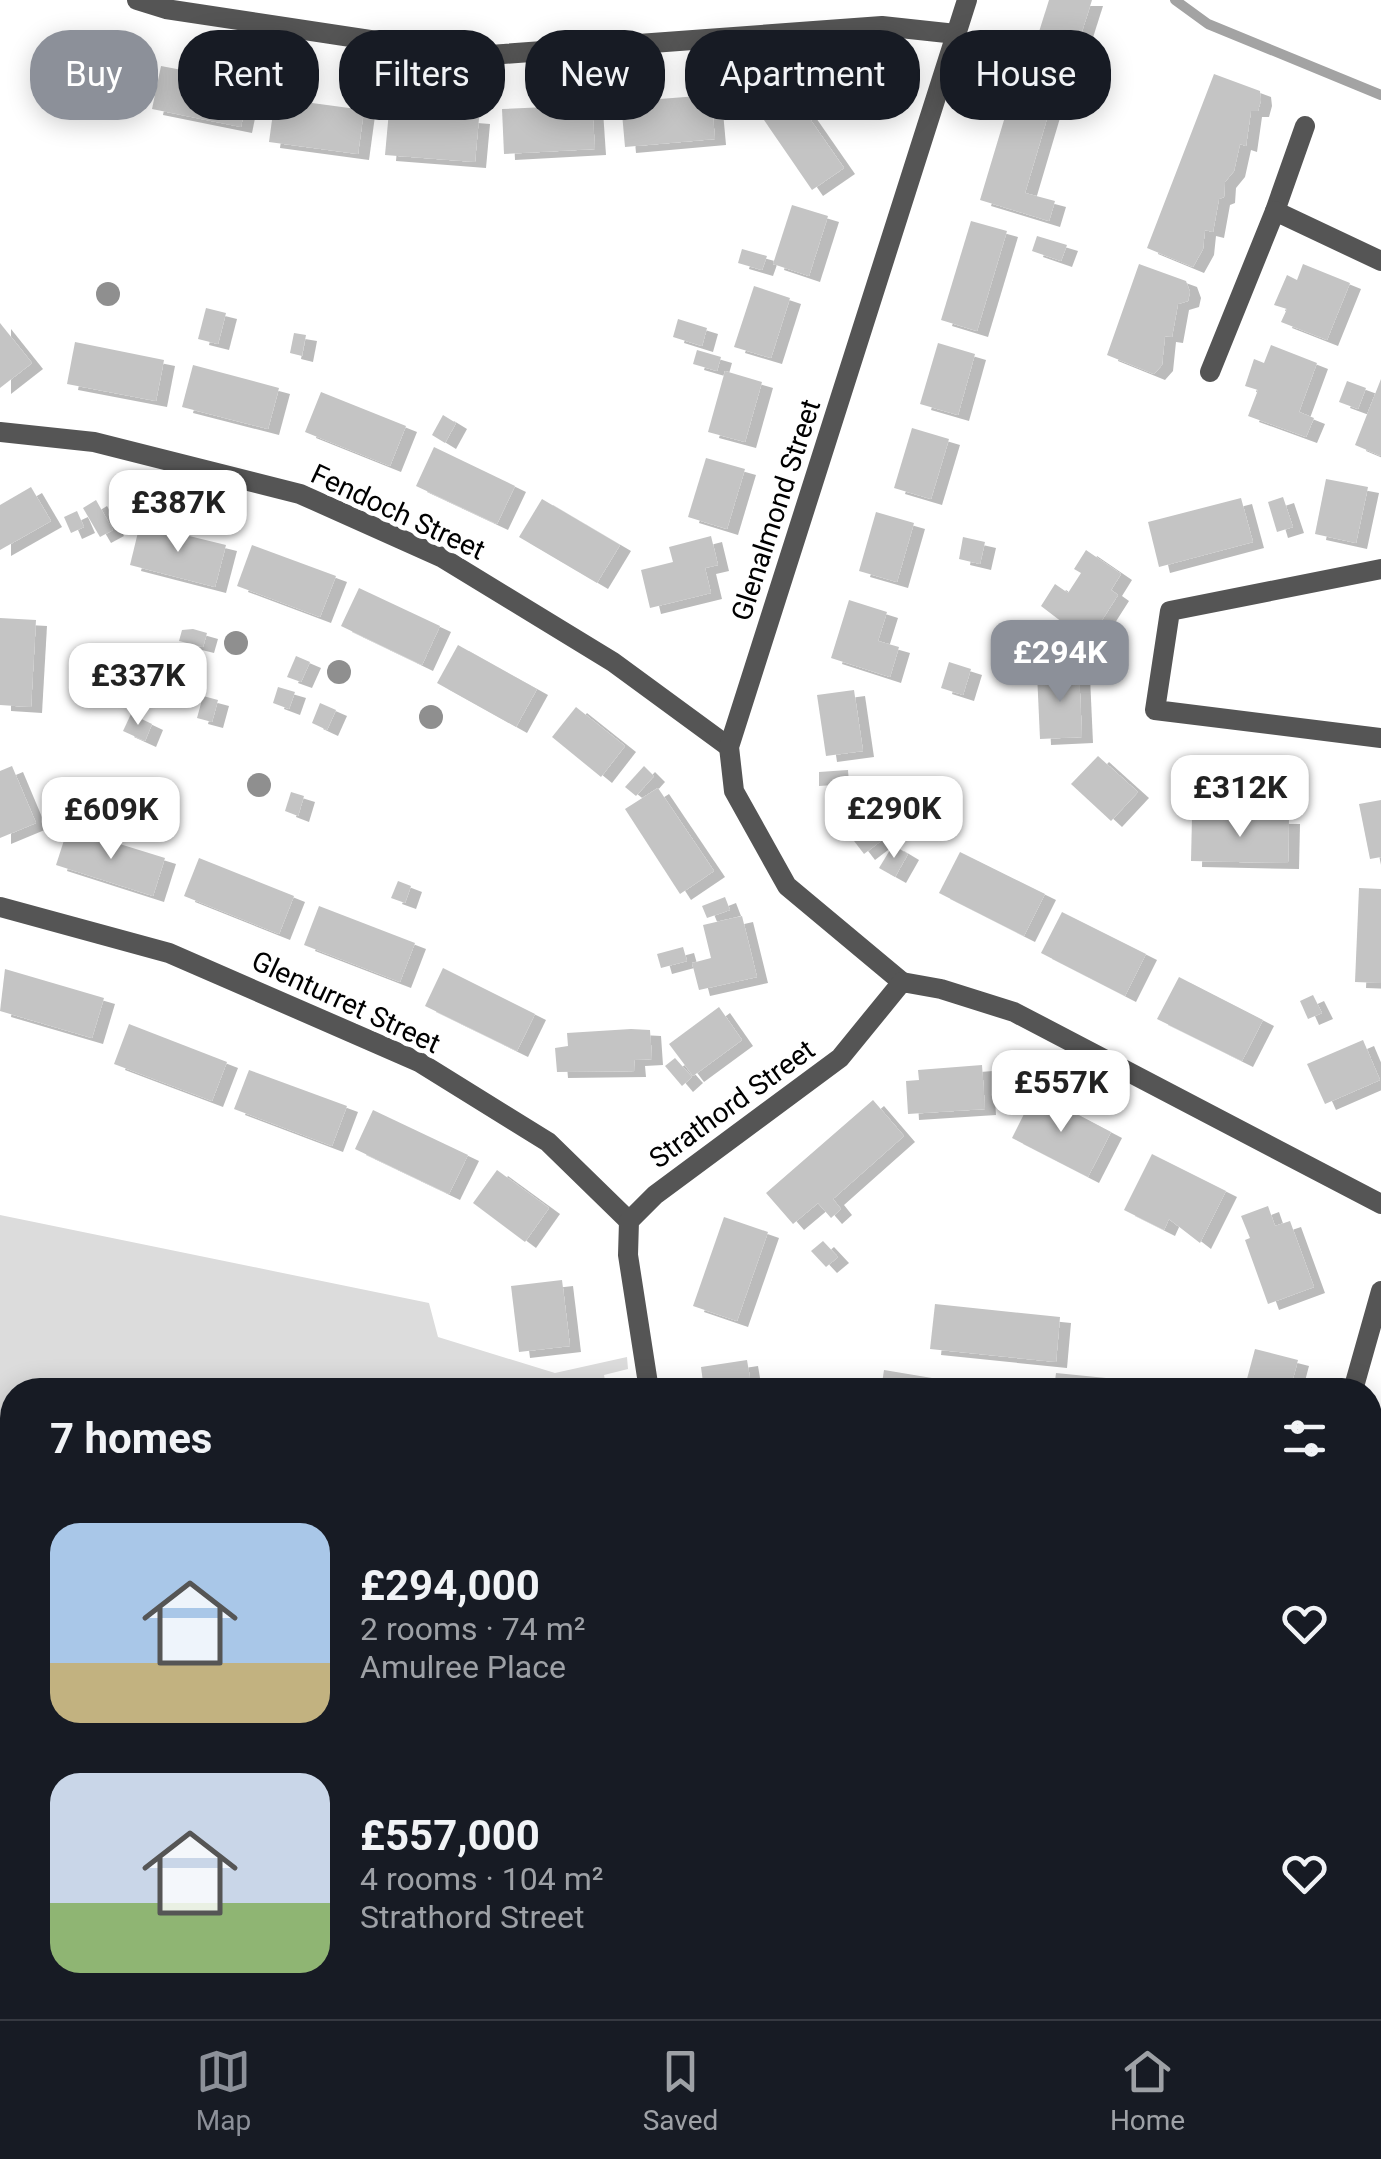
<!DOCTYPE html>
<html lang="en">
<head>
<meta charset="utf-8">
<style>
  :root { --surface:#171b24; --page:#20242c; --text:#f1f3f6; --muted:#9ea1a6; --line:#363941; --accent:#8c9099 }
  body { margin:0; font-family:Roboto,sans-serif; background:var(--page); color:var(--text); height:100vh; display:flex; flex-direction:column; font-size:38px; white-space:nowrap }
  * { box-sizing:border-box; margin:0 }
  p { font-size:32px; color:var(--muted) }
  .icon { flex:none; width:55px; height:55px; fill:none; stroke:currentColor; stroke-width:2; stroke-linecap:round; stroke-linejoin:round }
  .map { position:relative; flex:1; overflow:hidden }
  .drawer { position:absolute; left:0px; top:1378px; width:1382px; height:642px; display:flex; flex-direction:column; background:var(--surface); border-radius:40px 40px 0 0; box-shadow:0 5px 25px #0003 }
  .drawer>* { flex:none }
  .guide { position:absolute; left:30px; top:30px; width:1322px; height:90px; display:flex; gap:20px }
  .price { position:absolute; translate:-50% -85px; padding:0 22px; border-radius:20px; background:#fff; color:#222; font-size:32px; line-height:65px; filter:drop-shadow(0 2px 5px #0008) }
  .price::after { content:''; position:absolute; left:50%; top:60px; width:30px; height:22px; margin-left:-15px; background:inherit; clip-path:polygon(0 0,100% 0,50% 100%) }
  .price.selected { background:var(--accent); color:#fff }
  ul { padding:0; list-style:none }
  li { display:flex; align-items:center; gap:30px; height:250px; padding:0 50px }
  li span { display:grid; place-items:center; flex:none; width:280px; height:200px; border-radius:30px; color:#555 }
  li>.icon { margin-inline-start:auto }
  span .icon { width:120px; height:120px; fill:#fffc; stroke-width:1 }
  li b { font-size:42px }
  h2 { display:flex; justify-content:space-between; align-items:center; height:120px; padding:0 50px; font-size:42px }
  .pill { padding:0 35px; border-radius:40px; background:var(--surface); box-shadow:0 5px 25px #0003; font-size:35px; line-height:90px }
  .pill.selected { background:var(--accent); color:#fff }
  .menu { display:flex; justify-content:space-around; align-items:center; height:140px; border-top:2px solid var(--line); background:var(--surface); font-size:28px; color:var(--muted) }
  .menu a { display:grid; justify-items:center; gap:5px }
  .menu .selected { color:var(--accent) }
  .map>svg:first-child { display:block }
  .green { fill:#dcdcdc }
  .lines { fill:none; stroke-linecap:round; stroke-linejoin:round }
  .stream { stroke:#a3a3a3; stroke-width:10 }
  .building { fill:#c4c4c4; filter:url(#shadow) }
  .minor { stroke:#555; stroke-width:20 }
  .tertiary { stroke:#555; stroke-width:20 }
  .tree { fill:#8f8f8f }
  .labels { text-anchor:middle; dominant-baseline:central; stroke-width:10; stroke-linejoin:round; paint-order:stroke }
  .street-label { font-size:28px; fill:#000; stroke:#fff }
</style>
</head>
<body>
<div class="map">
<svg width="1381" height="2019" viewBox="0 0 1381 2019">
  <defs>
    <filter id="shadow"><feDropShadow dx="11" dy="6" stdDeviation="0" flood-color="#0004"/></filter>
  </defs>
  <rect width="100%" height="100%" fill="#fff"/>
  <path class="green" d="M0 1215 429 1303 438 1337 555 1373 627 1357 628 1369 604 1375 607 1390H12V2008H718L719 2019H0Z"/>
  <g class="lines">
    <path class="stream" d="M1175 0 1208 24 1381 95"/>
  </g>
  <g class="building">
    <path d="M1049 0H1092L1065 85 1026 73Z"/>
    <path d="M49 36 137 59 125 102 37 79Z"/>
    <path d="M161 66 250 83 241 127 152 109Z"/>
    <path d="M1214 74 1260 91 1261 100 1258 111H1251L1246 146 1240 144 1234 171 1225 182 1224 197 1219 199 1213 232 1205 230 1203 249 1193 267 1147 248Z"/>
    <path d="M785 83 844 168 812 190 753 104Z"/>
    <path d="M711 95 715 139 625 147 621 102Z"/>
    <path d="M275 98 364 110 358 154 269 142Z"/>
    <path d="M1010 100 1049 112 1025 193 1055 201 1049 221 980 200Z"/>
    <path d="M592 105 595 149 504 154 502 109Z"/>
    <path d="M389 111 479 118 475 162 385 155Z"/>
    <path d="M792 205 828 216 809 276 773 264Z"/>
    <path d="M971 221 1007 231 977 331 941 320Z"/>
    <path d="M1037 236 1067 245 1061 261 1032 251Z"/>
    <path d="M742 249 767 256 762 270 738 263Z"/>
    <path d="M1139 264 1186 281 1190 292 1188 301 1178 304 1172 337 1165 336 1162 365 1154 374 1107 355Z"/>
    <path d="M1303 264 1350 283 1327 340 1281 322 1287 309 1274 305 1287 275 1297 280Z"/>
    <path d="M754 286 790 298 771 358 734 347Z"/>
    <path d="M206 308 226 313 218 344 198 339Z"/>
    <path d="M678 319 707 328 702 346 673 337Z"/>
    <path d="M0 323 32 363 0 388Z"/>
    <path d="M294 333 306 335 302 356 290 353Z"/>
    <path d="M75 342 164 360 156 401 67 384Z"/>
    <path d="M938 343 975 354 958 415 920 404Z"/>
    <path d="M1271 345 1317 363 1299 412 1314 418 1306 437 1248 416 1258 390 1245 386 1254 359 1264 363Z"/>
    <path d="M697 350 721 357 717 371 693 364Z"/>
    <path d="M193 365 279 388 268 429 182 407Z"/>
    <path d="M725 371 762 382 745 442 708 432Z"/>
    <path d="M1381 379V456L1355 445Z"/>
    <path d="M1347 381 1366 388 1358 409 1339 402Z"/>
    <path d="M321 392 406 426 390 466 305 432Z"/>
    <path d="M443 415 456 423 445 443 432 435Z"/>
    <path d="M912 428 949 439 931 499 894 488Z"/>
    <path d="M434 447 515 486 497 524 416 486Z"/>
    <path d="M706 458 745 469 727 529 688 517Z"/>
    <path d="M1326 479 1368 487 1356 543 1315 534Z"/>
    <path d="M31 487 51 521 0 550V505Z"/>
    <path d="M1283 497 1293 527 1277 532 1268 502Z"/>
    <path d="M1241 498 1253 542 1159 567 1148 522Z"/>
    <path d="M542 499 620 545 597 583 519 537Z"/>
    <path d="M96 500 113 530 100 537 83 508Z"/>
    <path d="M77 511 84 527 71 533 64 517Z"/>
    <path d="M876 512 914 523 897 582 859 571Z"/>
    <path d="M140 524 226 545 215 587 130 565Z"/>
    <path d="M711 536 718 565 705 568 711 593 650 608 641 570 673 562 669 547Z"/>
    <path d="M963 537 985 542 980 564 959 559Z"/>
    <path d="M252 545 336 576 320 617 237 586Z"/>
    <path d="M1086 550 1121 574 1111 590 1118 595 1088 642 1041 606 1055 584 1068 593 1081 573 1074 569Z"/>
    <path d="M359 588 440 626 422 665 341 626Z"/>
    <path d="M849 600 887 612 878 641 899 647 890 677 831 658Z"/>
    <path d="M0 618 36 620 31 707 0 705Z"/>
    <path d="M193 629 207 633 203 647 179 641 182 630Z"/>
    <path d="M458 645 537 689 516 727 437 683Z"/>
    <path d="M296 656 310 662 301 682 287 677Z"/>
    <path d="M949 662 971 669 963 695 941 688Z"/>
    <path d="M1079 671 1082 737 1040 739 1037 673Z"/>
    <path d="M278 687 295 692 289 709 273 703Z"/>
    <path d="M854 690 863 751 826 756 817 695Z"/>
    <path d="M203 696 218 700 212 722 197 718Z"/>
    <path d="M320 703 336 710 327 730 312 723Z"/>
    <path d="M576 707 625 746 601 777 552 737Z"/>
    <path d="M131 714 152 724 145 741 123 731Z"/>
    <path d="M1098 756 1138 792 1111 821 1071 784Z"/>
    <path d="M12 766 36 823 0 838V771Z"/>
    <path d="M644 766 654 776 636 796 625 787Z"/>
    <path d="M848 770 849 784 819 786V772Z"/>
    <path d="M855 780 894 831 864 854 825 803Z"/>
    <path d="M658 788 714 871 680 894 625 809Z"/>
    <path d="M291 792 304 796 298 816 285 811Z"/>
    <path d="M1381 800V857L1370 859 1359 804Z"/>
    <path d="M1192 817 1289 818 1288 863 1191 861Z"/>
    <path d="M68 828 165 858 153 896 56 865Z"/>
    <path d="M893 845 908 854 895 877 879 868Z"/>
    <path d="M960 852 1045 894 1024 936 939 893Z"/>
    <path d="M199 858 294 896 279 934 184 896Z"/>
    <path d="M398 881 411 886 405 903 391 898Z"/>
    <path d="M1359 888 1381 889V983L1355 982Z"/>
    <path d="M725 897 730 910 707 918 702 906Z"/>
    <path d="M319 906 415 943 400 982 304 945Z"/>
    <path d="M1062 912 1146 954 1125 996 1041 953Z"/>
    <path d="M742 916 757 977 699 990 692 963 711 958 703 925Z"/>
    <path d="M683 947 687 961 661 968 657 954Z"/>
    <path d="M443 968 535 1014 517 1051 425 1006Z"/>
    <path d="M5 969 104 998 92 1038 0 1011Z"/>
    <path d="M1179 977 1263 1020 1242 1061 1157 1019Z"/>
    <path d="M1313 995 1322 1013 1308 1019 1300 1001Z"/>
    <path d="M719 1007 742 1040 693 1076 669 1044Z"/>
    <path d="M129 1024 227 1062 212 1101 114 1064Z"/>
    <path d="M631 1029 650 1030 652 1059 634 1060 635 1071 557 1072 555 1048 568 1046 567 1033Z"/>
    <path d="M1363 1040 1380 1080 1325 1104 1307 1064Z"/>
    <path d="M675 1058 692 1077 682 1086 665 1066Z"/>
    <path d="M982 1065 985 1109 908 1114 906 1081 919 1080 918 1070Z"/>
    <path d="M249 1070 347 1106 332 1146 234 1109Z"/>
    <path d="M1035 1092 1111 1132 1088 1177 1012 1138Z"/>
    <path d="M873 1100 904 1136 833 1199 841 1209 831 1218 818 1203 793 1224 766 1193Z"/>
    <path d="M373 1110 468 1155 449 1194 355 1149Z"/>
    <path d="M1152 1154 1226 1191 1200 1243 1169 1219 1164 1230 1124 1210Z"/>
    <path d="M497 1170 549 1208 525 1242 473 1203Z"/>
    <path d="M1268 1206 1275 1226 1290 1221 1314 1287 1268 1304 1245 1240 1250 1238 1241 1216Z"/>
    <path d="M724 1217 768 1232 737 1321 693 1306Z"/>
    <path d="M823 1241 838 1257 826 1267 811 1251Z"/>
    <path d="M562 1280 570 1346 519 1352 511 1286Z"/>
    <path d="M935 1304 1060 1317 1056 1362 930 1349Z"/>
    <path d="M1255 1349 1298 1360 1290 1390H1244Z"/>
    <path d="M747 1360 752 1390H704L701 1367Z"/>
    <path d="M884 1370 932 1378 930 1390H881Z"/>
    <path d="M1056 1373 1116 1379 1115 1390H1054Z"/>
    <path d="M1377 1794 1381 1842 1370 1845V1796Z"/>
    <path d="M1144 2008H1195L1199 2019H1148Z"/>
  </g>
  <g class="lines">
    <g class="minor">
      <path d="M137 0 166 9 476 56 882 26 956 34"/>
      <path d="M1275 211 1305 126"/>
      <path d="M1210 372 1275 211 1381 261"/>
      <path d="M0 432 94 442 300 494 441 557 613 662 729 747"/>
      <path d="M1381 569 1170 611 1155 710 1381 738"/>
      <path d="M0 907 169 953 419 1062 548 1142 629 1221"/>
      <path d="M902 982 787 886 734 791 729 747 967 0"/>
      <path d="M649 1390 628 1255 629 1221 655 1195 840 1058 902 982 941 989 1014 1012 1381 1204"/>
      <path d="M746 2008 793 2019"/>
    </g>
    <g class="tertiary">
      <path d="M1353 1390 1381 1291"/>
      <path d="M1037 2019 1047 2008"/>
    </g>
  </g>
  <g class="tree">
    <circle cx="108" cy="294" r="12"/>
    <circle cx="236" cy="643" r="12"/>
    <circle cx="339" cy="672" r="12"/>
    <circle cx="431" cy="717" r="12"/>
    <circle cx="259" cy="785" r="12"/>
  </g>
  <g class="labels">
    <g class="street-label">
      <text transform="translate(776 510) rotate(-72)">Glenalmond Street</text>
      <text transform="translate(398 512) rotate(25)">Fendoch Street</text>
      <text transform="translate(346 1002) rotate(25)">Glenturret Street</text>
      <text transform="translate(732 1104) rotate(-36)">Strathord Street</text>
    </g>
  </g>
</svg>
<b class="price" style="left:178px;top:555px">£387K</b>
<b class="price selected" style="left:1060px;top:705px">£294K</b>
<b class="price" style="left:138px;top:728px">£337K</b>
<b class="price" style="left:1240px;top:840px">£312K</b>
<b class="price" style="left:894px;top:861px">£290K</b>
<b class="price" style="left:111px;top:862px">£609K</b>
<b class="price" style="left:1061px;top:1135px">£557K</b>
<div class="guide">
<a class="pill selected">Buy</a>
<a class="pill">Rent</a>
<a class="pill">Filters</a>
<a class="pill">New</a>
<a class="pill">Apartment</a>
<a class="pill">House</a>
</div>
<section class="drawer">
<h2>7 homes<svg class="icon" aria-label="filters" viewBox="0 0 24 24"><path d="M4 7h16M4 17h16"/><circle cx="9" cy="7" r="2"/><circle cx="15" cy="17" r="2"/></svg></h2>
<ul>
<li><span style="background:linear-gradient(#a9c7e8 70%,#c2b280 0)"><svg class="icon" aria-label="home" viewBox="0 0 24 24"><path d="M3 11l9-7 9 7M6 9v11h12V9"/></svg></span><div><b>£294,000</b><p>2 rooms · 74 m²</p><p>Amulree Place</p></div><svg class="icon" aria-label="heart" viewBox="0 0 24 24"><path d="M12 20l-8-8c-3-5 5-10 8-4 3-6 11-1 8 4z"/></svg></li>
<li><span style="background:linear-gradient(#c9d6e8 65%,#8fb573 0)"><svg class="icon" aria-label="home" viewBox="0 0 24 24"><path d="M3 11l9-7 9 7M6 9v11h12V9"/></svg></span><div><b>£557,000</b><p>4 rooms · 104 m²</p><p>Strathord Street</p></div><svg class="icon" aria-label="heart" viewBox="0 0 24 24"><path d="M12 20l-8-8c-3-5 5-10 8-4 3-6 11-1 8 4z"/></svg></li>
</ul>
</section>
</div>
<nav class="menu">
<a class="selected"><svg class="icon" aria-label="map" viewBox="0 0 24 24"><path d="M3 6l6-2 6 2 6-2v14l-6 2-6-2-6 2zM9 4v14M15 6v14"/></svg>Map</a>
<a><svg class="icon" aria-label="saved" viewBox="0 0 24 24"><path d="M7 4h10v16l-5-4-5 4z"/></svg>Saved</a>
<a><svg class="icon" aria-label="home" viewBox="0 0 24 24"><path d="M3 11l9-7 9 7M6 9v11h12V9"/></svg>Home</a>
</nav>
</body>
</html>
